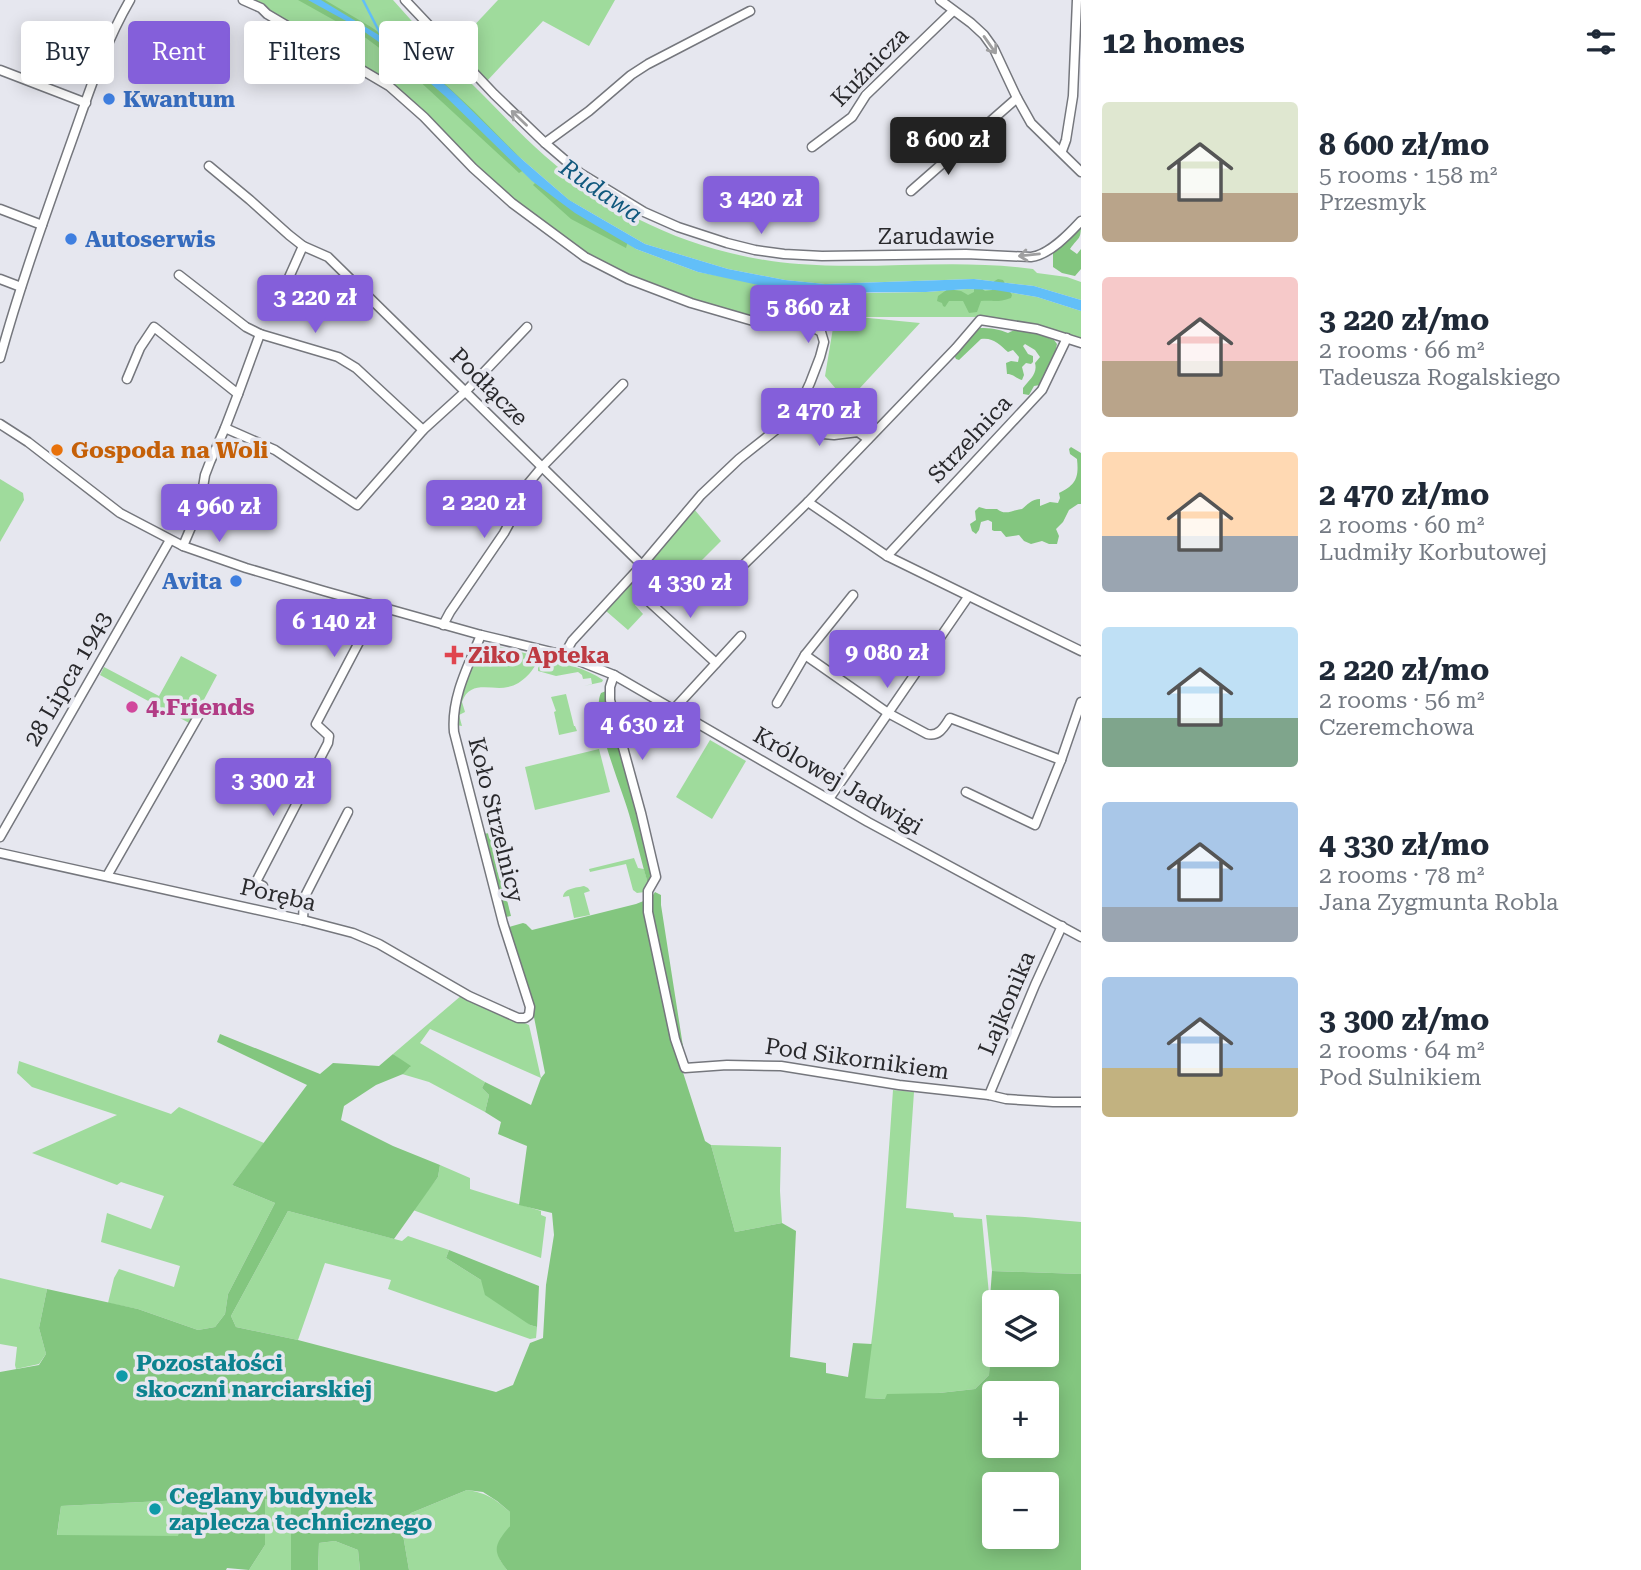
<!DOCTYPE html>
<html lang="en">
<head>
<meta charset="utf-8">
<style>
  :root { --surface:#fff; --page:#f2f2f3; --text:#1f2937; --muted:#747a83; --accent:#845fda }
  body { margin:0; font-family:"Roboto Serif",serif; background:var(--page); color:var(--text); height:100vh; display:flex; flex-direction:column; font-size:26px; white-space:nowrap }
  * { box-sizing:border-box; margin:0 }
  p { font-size:23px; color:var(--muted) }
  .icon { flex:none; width:38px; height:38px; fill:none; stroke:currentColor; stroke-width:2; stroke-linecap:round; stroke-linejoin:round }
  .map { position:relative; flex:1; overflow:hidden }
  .side { display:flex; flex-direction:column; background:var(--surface); width:560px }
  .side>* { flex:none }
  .top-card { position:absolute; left:21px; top:21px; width:665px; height:63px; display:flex; gap:14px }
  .tools { position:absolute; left:982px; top:1290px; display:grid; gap:14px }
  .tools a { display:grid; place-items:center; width:77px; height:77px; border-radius:7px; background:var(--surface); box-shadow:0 4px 18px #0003; font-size:35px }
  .price { position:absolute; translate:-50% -60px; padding:0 16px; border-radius:7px; background:var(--accent); color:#fff; font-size:23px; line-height:46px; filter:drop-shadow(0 2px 4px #0008) }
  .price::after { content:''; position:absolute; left:50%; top:42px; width:21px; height:16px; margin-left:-10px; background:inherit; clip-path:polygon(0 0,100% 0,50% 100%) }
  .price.current { background:#222; color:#fff }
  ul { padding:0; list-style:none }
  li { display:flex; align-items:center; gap:21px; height:175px; padding:0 21px }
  li span { display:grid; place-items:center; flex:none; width:196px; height:140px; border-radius:7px; color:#555 }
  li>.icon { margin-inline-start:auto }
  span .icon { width:84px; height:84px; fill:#fffc; stroke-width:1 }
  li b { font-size:30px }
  h2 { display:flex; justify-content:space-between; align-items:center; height:84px; padding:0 21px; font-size:30px }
  .tag { padding:0 24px; border-radius:7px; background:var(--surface); box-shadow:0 4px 18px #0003; font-size:24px; line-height:63px }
  .tag.current { background:var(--accent); color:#fff }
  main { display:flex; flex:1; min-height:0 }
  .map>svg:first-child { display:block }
  .green { fill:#9fdb9c }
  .forest { fill:#83c67f; fill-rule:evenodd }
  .water { fill:#62bff8 }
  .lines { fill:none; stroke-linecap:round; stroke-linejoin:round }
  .stream { stroke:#62bff8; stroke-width:2.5 }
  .minor-casing { stroke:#75777d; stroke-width:11 }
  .minor { stroke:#fff; stroke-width:8 }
  .oneway { stroke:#9f9fa0 }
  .shop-dot { fill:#3f7fe0; stroke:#e6e7ef; stroke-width:2.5 }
  .food-dot { fill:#e8710a; stroke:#e6e7ef; stroke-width:2.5 }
  .health-dot { fill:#e0444e; stroke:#e6e7ef; stroke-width:2.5 }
  .hotel-dot { fill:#d1479c; stroke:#e6e7ef; stroke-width:2.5 }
  .culture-dot { fill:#0f9aa8; stroke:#e6e7ef; stroke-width:2.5 }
  .labels { text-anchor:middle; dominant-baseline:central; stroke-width:7; stroke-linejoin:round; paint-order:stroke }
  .street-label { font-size:23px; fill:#29292c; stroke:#e6e7ef }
  .shop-label { font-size:23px; font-weight:bold; fill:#366cbe; stroke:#e6e7ef; text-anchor:start }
  .food-label { font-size:23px; font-weight:bold; fill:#c56008; stroke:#e6e7ef; text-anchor:start }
  .health-label { font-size:23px; font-weight:bold; fill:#be3a42; stroke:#e6e7ef; text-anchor:start }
  .hotel-label { font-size:23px; font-weight:bold; fill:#b23c85; stroke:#e6e7ef; text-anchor:start }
  .culture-label { font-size:23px; font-weight:bold; fill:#0d838f; stroke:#e6e7ef; text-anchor:start }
  .water-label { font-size:24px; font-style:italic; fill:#10587d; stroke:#e6e7ef }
</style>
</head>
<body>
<main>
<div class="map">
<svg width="1081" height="1570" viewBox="0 0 1081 1570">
  <rect width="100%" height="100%" fill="#e6e7ef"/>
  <g class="green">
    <path d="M246 0H308L400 57 496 146 636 249 698 272 816 294 926 292 967 289 995 290 1037 297 1081 311V339L1046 329 974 317H858L920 323 847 402 825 376 834 322 787 323 720 309 663 289 597 263 494 185 390 84Z"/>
    <path d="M321 0H393C422 33 452 65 484 96 504 116 523 137 545 156 615 218 705 257 799 264 877 270 955 258 1033 269L1037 273 1067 277 1081 282V300L1034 286 974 279 825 284 785 280 728 269 645 244 569 200 517 155Z"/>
    <path d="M498 0H615L589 46 543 21 487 81 453 48Z"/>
    <path d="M0 479 23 493 24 500 0 542Z"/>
    <path d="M694 509 721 541 683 579 669 567 635 605 643 614 628 630 606 611Z"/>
    <path d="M485 643 540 657C534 670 523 684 508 687 492 691 470 679 462 702L465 712 459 715 462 726 456 725C458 707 462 667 479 657L481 647Z"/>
    <path d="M181 656 217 675 191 724 100 675 104 667 159 696Z"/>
    <path d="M543 658C562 663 586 668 603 680L602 682 584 686 592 684 591 678 583 679 582 675 578 672 556 676 538 671V668Z"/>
    <path d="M566 694 574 726H575L577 731 559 735 554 712 556 711 551 697Z"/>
    <path d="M710 740 746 761 712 819 676 797Z"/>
    <path d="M599 749 610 792 535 810 525 767Z"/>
    <path d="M634 858 638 868 644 869 648 884 645 892 637 893 633 890 626 864 590 872 589 869Z"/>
    <path d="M584 886 588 888 590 891 584 893 590 915 574 918 569 896 563 897C564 888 576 888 584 886Z"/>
    <path d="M462 995 529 1025 541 1078 430 1029 420 1043 485 1082 482 1088 489 1095 485 1112 429 1082 402 1074 410 1067 393 1054Z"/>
    <path d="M19 1061 171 1114 179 1107 264 1143 232 1185 275 1203 228 1294 225 1314 215 1327 198 1330 138 1309 108 1303 114 1278 119 1269 174 1287 180 1266 101 1242 107 1213 151 1229 164 1196 121 1182 117 1185 32 1153 117 1115 32 1087 17 1073Z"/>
    <path d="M893 1090 914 1092 906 1208 953 1213 954 1217 982 1219 992 1327 989 1375 975 1389 885 1399 864 1398C879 1296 886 1193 893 1090Z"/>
    <path d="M711 1145 781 1147 780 1191 782 1223 735 1232Z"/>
    <path d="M440 1165 470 1178V1189L541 1211V1215L546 1217 541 1258 413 1210 438 1177Z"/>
    <path d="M288 1211 402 1241 408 1236 449 1250 446 1258 481 1280 530 1325 537 1327 536 1338 530 1339 388 1289 391 1280 325 1263 298 1340 236 1327 231 1316Z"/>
    <path d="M986 1215 1025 1217 1081 1222V1274L992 1271Z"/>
    <path d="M0 1278 47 1289 39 1328 46 1354 39 1364 16 1369 15 1365 17 1347 0 1344Z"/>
    <path d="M467 1490C487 1493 495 1499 510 1512V1526L500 1560 507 1570H409L401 1523 411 1513Z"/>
    <path d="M265 1499 291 1500V1570H249L265 1545Z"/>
    <path d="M183 1500 178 1536H57L61 1506Z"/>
    <path d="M335 1541 358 1550 360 1570H318L319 1543Z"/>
  </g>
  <g class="forest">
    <path d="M298 0H325L371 27 419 60 474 111 529 167 519 173 402 65 366 38Z"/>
    <path d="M539 179 562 196 629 237 626 248 571 219 533 185Z"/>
    <path d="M1081 223C1081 241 1079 236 1070 249L1077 254 1081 249V269L1075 276 1062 273 1053 267V253L1058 245 1068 240Z"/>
    <path d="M998 279 1003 280 1012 295 1011 298C997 303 994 300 981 301L977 312 969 313 963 301H949L945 307 943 306 942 303 937 301 938 296 948 289 961 291 968 295 974 292V289L980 287 985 291 992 290 993 282Z"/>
    <path d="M980 328C990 328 999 329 1008 333 1024 324 1039 335 1054 340L1057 344 1054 357 1044 376 1042 377V381L1040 385 1034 386 1029 395 1023 394V388C1029 380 1038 374 1035 363L1040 357 1035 350 1025 344 1023 346 1028 354 1033 356V362L1031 364 1026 363 1022 367 1024 375 1022 380C1016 379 1014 374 1007 374L1006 363 1011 361 1018 362 1019 357 1013 350 1008 352C1000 345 993 337 981 339L959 360 956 359 954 355 955 352Z"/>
    <path d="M1071 447 1081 453V504H1078L1069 510 1063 522 1056 529 1059 536 1057 544H1049L1042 541 1031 544 1024 541 1019 535 1006 537 1001 531H994L992 530V522L988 520 981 522 979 530 976 534 972 531 970 524 976 520 975 511 979 507 986 509H997C1005 516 1012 510 1022 509 1027 505 1032 499 1040 499V506L1050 502 1058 503 1060 498 1059 493C1076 485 1079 478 1077 459L1070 454 1069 449Z"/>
    <path d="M606 691 638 809 653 876 650 883 648 884C641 861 636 837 629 814 622 789 590 714 601 693Z"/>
    <path d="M490 833 511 916 506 917 501 912 482 834Z"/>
    <path d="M655 892 661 895V905L684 1053 679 1060 705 1141 711 1145 735 1232 782 1223 796 1231 790 1357 826 1363V1373L848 1377 853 1343 872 1344 865 1398 885 1399 887 1394 939 1393 975 1389 989 1375 992 1327 990 1298 992 1271 1081 1274V1570H507C491 1550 495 1544 510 1526V1512L497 1501 483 1492 467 1490 411 1513 401 1523 409 1570H360L358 1550 335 1541 319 1543 318 1570H291V1501L265 1499V1545L249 1570 227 1568 226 1570H0V1372L39 1365 46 1354 39 1328 47 1289 138 1309 198 1330 215 1327 225 1314 228 1294 275 1203 232 1185 307 1085 217 1042 220 1034 320 1074 333 1063 379 1066 393 1054 411 1066 403 1074 376 1085 344 1106 341 1120 393 1146 440 1165 438 1177 394 1239 288 1211 231 1316 236 1327 298 1340 496 1392 513 1385 530 1343 543 1338 546 1285 554 1235 552 1213 519 1205 527 1146 498 1134 501 1122 485 1112 489 1095 482 1088 485 1082 531 1105 541 1078 545 1073 533 1012 507 933 509 927 523 923 526 924 532 930 636 904 651 898ZM994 1302H1046V1354H994ZM994 1393H1046V1446H994ZM994 1484H1046V1536H994ZM183 1500 178 1536 57 1535 61 1506Z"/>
    <path d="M449 1250 539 1286 537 1327 530 1325 485 1295 481 1280 446 1258Z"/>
  </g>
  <path class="water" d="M308 0H321L392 43 434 75 453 92 517 155 569 200 645 244 728 269 785 280 825 284 974 279 1034 286 1081 300V311L1037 297 995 290 967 289 926 292 796 293 698 272 636 249 575 213 532 181 445 96 400 57 359 28Z"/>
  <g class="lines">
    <path class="stream" d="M363 0 382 37"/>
    <g class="minor-casing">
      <g id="minor">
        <path d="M243 0 261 8 267 14 389 86 424 117 473 168 512 203 585 257 628 279 691 303 753 321 786 325H809L821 332 824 342 820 357 810 383 798 409 782 425 739 459 701 495 642 565 572 641 564 655"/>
        <path d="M405 0 494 94 545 143 580 173 644 212 678 227 727 243 755 250 784 254 822 256 966 254 1031 257C1049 255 1069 234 1081 221"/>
        <path d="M940 0 971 23 984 35 994 49 1017 98 1031 123 1081 172"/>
        <path d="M0 70 86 103"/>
        <path d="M545 143 589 111 631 75 648 64 750 11"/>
        <path d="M812 147 852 117 866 95 953 11"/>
        <path d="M1062 151 1066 140 1073 96 1077 0"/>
        <path d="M209 166 250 200 289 235 303 246 328 257 642 565"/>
        <path d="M911 191 1017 98"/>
        <path d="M0 209 42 225"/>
        <path d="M179 275 246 327 260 334 338 357 356 368 423 430"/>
        <path d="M0 279 21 287"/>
        <path d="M274 311 303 246"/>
        <path d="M0 358C19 289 43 222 67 154 86 102 102 48 130 0"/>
        <path d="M127 379 140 348 154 327 238 394 225 428 210 462 205 475 200 506 183 546"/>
        <path d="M238 394 260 334"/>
        <path d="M798 409 823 434 834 435 858 432 868 439"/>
        <path d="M0 424 28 442 120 513 183 546 246 568 324 591 481 635 564 655 614 675 868 822 1081 937"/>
        <path d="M225 428 275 450 357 505 423 430 466 391 527 327"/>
        <path d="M808 502 887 556 1081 651"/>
        <path d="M887 556 1042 390 1067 338"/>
        <path d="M730 578 808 502 956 348 980 320 1037 329 1081 343"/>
        <path d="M645 598 716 663"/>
        <path d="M443 625 450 612 504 533 510 522 514 505 522 491 542 467 623 384"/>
        <path d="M805 655 888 713 927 734C939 737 944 727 950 718L1061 760"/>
        <path d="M614 675 610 687V700L641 813 656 877 648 891V912L675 1039 685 1068 727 1065 781 1066 899 1085 989 1095 1006 1099 1053 1102H1081"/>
        <path d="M777 703 805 655 853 595"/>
        <path d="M674 709 741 636"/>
        <path d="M966 792 1035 825 1061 760 1081 702"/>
        <path d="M829 799 968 597"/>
        <path d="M0 837 170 540"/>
        <path d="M0 853 303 920 353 933 379 944 469 996 518 1018H525L529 1015 530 1007 503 923 454 732C451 698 468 666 481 635"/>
        <path d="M107 876 199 715"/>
        <path d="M263 886 257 883V880L328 743 329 736 316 724 378 606"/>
        <path d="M303 920 304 898 348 812"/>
        <path d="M989 1095 1035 985 1062 926"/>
      </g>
    </g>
    <use href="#minor" class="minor"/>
  </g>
  <defs><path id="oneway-shaft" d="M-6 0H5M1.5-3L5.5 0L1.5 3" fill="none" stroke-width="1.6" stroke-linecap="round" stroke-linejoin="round" transform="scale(1.75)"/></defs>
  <g class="oneway">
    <use href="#oneway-shaft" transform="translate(990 45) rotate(55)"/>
    <use href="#oneway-shaft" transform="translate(519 118) rotate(-136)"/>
    <use href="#oneway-shaft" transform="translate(1029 255) rotate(174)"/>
  </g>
  <g class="shop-dot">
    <circle cx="109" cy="99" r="7"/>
    <circle cx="71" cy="239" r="7"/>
    <circle cx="236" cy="581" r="7"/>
  </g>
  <circle class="food-dot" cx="57" cy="450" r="7"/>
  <path class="health-dot" d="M450.5 644.5h7v7h7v7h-7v7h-7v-7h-7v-7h7z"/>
  <circle class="hotel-dot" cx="132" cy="707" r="7"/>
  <g class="culture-dot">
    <circle cx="122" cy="1376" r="7"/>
    <circle cx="155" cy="1509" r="7"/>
  </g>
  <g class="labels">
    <g class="street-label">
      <text transform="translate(870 67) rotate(-46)">Kuźnicza</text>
      <text x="936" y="236">Zarudawie</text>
      <text transform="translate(489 387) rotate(45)">Podłącze</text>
      <text transform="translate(970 439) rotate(-47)">Strzelnica</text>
      <text transform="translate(68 679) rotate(-60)">28 Lipca 1943</text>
      <text transform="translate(838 781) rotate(30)">Królowej Jadwigi</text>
      <text transform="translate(496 820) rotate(76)">Koło Strzelnicy</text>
      <text transform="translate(278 895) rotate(13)">Poręba</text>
      <text transform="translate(1007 1003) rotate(-67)">Lajkonika</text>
      <text transform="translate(857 1059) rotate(8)">Pod Sikornikiem</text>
    </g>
    <g class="shop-label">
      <text x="123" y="99">Kwantum</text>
      <text x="85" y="239">Autoserwis</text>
      <text x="222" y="581" text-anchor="end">Avita</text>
    </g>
    <g class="food-label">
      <text x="71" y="450">Gospoda na Woli</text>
    </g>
    <g class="health-label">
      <text x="468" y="655">Ziko Apteka</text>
    </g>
    <g class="hotel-label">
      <text x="146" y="707">4.Friends</text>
    </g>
    <g class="culture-label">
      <text x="136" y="1363">Pozostałości<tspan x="136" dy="26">skoczni narciarskiej</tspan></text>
      <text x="169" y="1496">Ceglany budynek<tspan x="169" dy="26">zaplecza technicznego</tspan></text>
    </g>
    <g class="water-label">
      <text transform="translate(601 191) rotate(34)">Rudawa</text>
    </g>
  </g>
</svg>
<div class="tools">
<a><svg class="icon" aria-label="layers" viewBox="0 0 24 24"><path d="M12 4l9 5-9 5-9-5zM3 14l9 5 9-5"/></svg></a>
<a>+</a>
<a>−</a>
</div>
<b class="price current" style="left:948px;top:177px">8 600 zł</b>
<b class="price" style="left:761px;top:236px">3 420 zł</b>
<b class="price" style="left:315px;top:335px">3 220 zł</b>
<b class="price" style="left:808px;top:345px">5 860 zł</b>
<b class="price" style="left:819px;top:448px">2 470 zł</b>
<b class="price" style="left:484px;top:540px">2 220 zł</b>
<b class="price" style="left:219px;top:544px">4 960 zł</b>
<b class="price" style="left:690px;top:620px">4 330 zł</b>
<b class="price" style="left:334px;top:659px">6 140 zł</b>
<b class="price" style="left:887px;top:690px">9 080 zł</b>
<b class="price" style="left:642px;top:762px">4 630 zł</b>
<b class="price" style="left:273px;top:818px">3 300 zł</b>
<div class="top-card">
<a class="tag">Buy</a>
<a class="tag current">Rent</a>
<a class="tag">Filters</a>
<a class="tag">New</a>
</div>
</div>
<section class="side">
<h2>12 homes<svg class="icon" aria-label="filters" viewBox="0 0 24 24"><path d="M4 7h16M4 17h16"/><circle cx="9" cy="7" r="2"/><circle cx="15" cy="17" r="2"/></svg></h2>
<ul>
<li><span style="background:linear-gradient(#dfe7d0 65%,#b9a48a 0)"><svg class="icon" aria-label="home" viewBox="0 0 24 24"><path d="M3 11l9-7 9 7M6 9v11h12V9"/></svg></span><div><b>8 600 zł/mo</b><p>5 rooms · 158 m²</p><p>Przesmyk</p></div></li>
<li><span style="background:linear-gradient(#f6c9c9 60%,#b9a48a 0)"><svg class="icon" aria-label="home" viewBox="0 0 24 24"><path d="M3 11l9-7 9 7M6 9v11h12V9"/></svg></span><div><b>3 220 zł/mo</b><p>2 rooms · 66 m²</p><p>Tadeusza Rogalskiego</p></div></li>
<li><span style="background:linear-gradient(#ffd9b3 60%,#9aa5b1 0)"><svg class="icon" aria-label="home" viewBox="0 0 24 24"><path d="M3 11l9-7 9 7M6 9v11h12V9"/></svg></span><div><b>2 470 zł/mo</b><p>2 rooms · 60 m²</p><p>Ludmiły Korbutowej</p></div></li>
<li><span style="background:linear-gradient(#bfe0f5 65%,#7fa58c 0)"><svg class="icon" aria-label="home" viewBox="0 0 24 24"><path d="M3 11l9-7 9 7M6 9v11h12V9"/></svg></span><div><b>2 220 zł/mo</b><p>2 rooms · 56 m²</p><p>Czeremchowa</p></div></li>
<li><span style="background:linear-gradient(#a9c7e8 75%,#9aa5b1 0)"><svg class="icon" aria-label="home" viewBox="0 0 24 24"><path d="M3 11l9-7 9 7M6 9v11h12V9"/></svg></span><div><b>4 330 zł/mo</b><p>2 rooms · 78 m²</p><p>Jana Zygmunta Robla</p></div></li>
<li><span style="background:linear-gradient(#a9c7e8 65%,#c2b280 0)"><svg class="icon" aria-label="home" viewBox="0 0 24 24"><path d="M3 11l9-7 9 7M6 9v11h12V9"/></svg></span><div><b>3 300 zł/mo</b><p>2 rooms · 64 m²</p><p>Pod Sulnikiem</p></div></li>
</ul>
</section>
</main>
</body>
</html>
